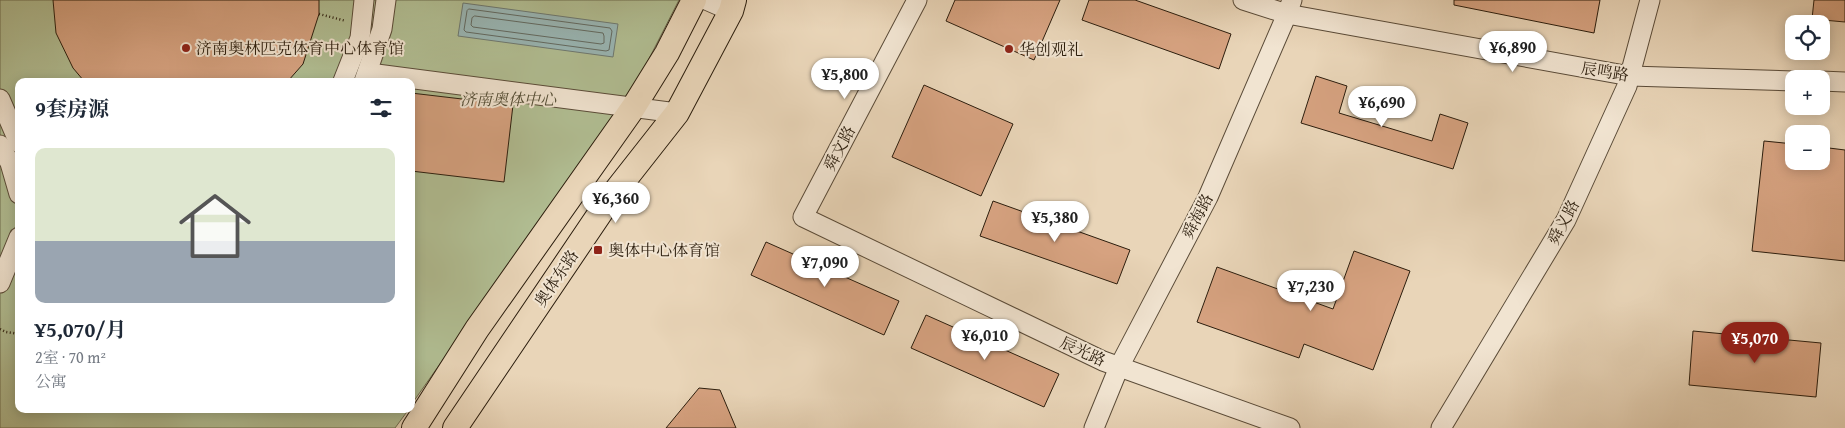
<!DOCTYPE html>
<html lang="zh">
<head>
<meta charset="utf-8">
<style>
  :root { --surface:#fff; --page:#f6f6f7; --text:#1f2937; --muted:#747a83; --line:#e0e1e3; --accent:#8f2418 }
  body { margin:0; font-family:"Gentium Book Plus","Noto Serif SC",serif; background:var(--page); color:var(--text); height:100vh; display:flex; flex-direction:column; font-size:19px; white-space:nowrap }
  * { box-sizing:border-box; margin:0 }
  p { font-size:16px; color:var(--muted) }
  .icon { flex:none; width:28px; height:28px; fill:none; stroke:currentColor; stroke-width:2; stroke-linecap:round; stroke-linejoin:round }
  .map { position:relative; flex:1; overflow:hidden }
  .drawer { position:absolute; left:15px; top:78px; width:400px; height:335px; display:flex; flex-direction:column; background:var(--surface); border-radius:10px; box-shadow:0 2px 12px #0003 }
  .drawer>* { flex:none }
  .tools { position:absolute; left:1785px; top:15px; display:grid; gap:10px }
  .tools a { display:grid; place-items:center; width:45px; height:45px; border-radius:10px; background:var(--surface); box-shadow:0 2px 12px #0003; font-size:25px }
  .price { position:absolute; translate:-50% -42px; padding:0 11px; border-radius:18px; background:#fff; color:#222; font-size:16px; line-height:32px; filter:drop-shadow(0 1px 2px #0008) }
  .price::after { content:''; position:absolute; left:50%; top:30px; width:15px; height:11px; margin-left:-8px; background:inherit; clip-path:polygon(0 0,100% 0,50% 100%) }
  .price.current { background:var(--accent); color:#fff }
  ul { padding:0; list-style:none }
  li { display:grid; align-content:center; gap:10px; height:265px; padding:0 20px }
  li+li { border-top:1px solid var(--line) }
  li span { display:grid; place-items:center; height:155px; border-radius:10px; color:#555 }
  li>.icon { margin-inline-start:auto }
  span .icon { width:90px; height:90px; fill:#fffc; stroke-width:1 }
  li b { font-size:21px }
  h2 { display:flex; justify-content:space-between; align-items:center; height:60px; padding:0 20px; font-size:21px }
  .map>svg:first-child { display:block }
  .green { fill:#b1be93; stroke:#6e6e50 }
  .water { fill:#99b7b6; stroke:#6d7972 }
  .lines { fill:none; stroke-linecap:round; stroke-linejoin:round }
  .shore { stroke:#626a62; stroke-width:1 }
  .building { fill:#d6a280; stroke:#2b1d0d }
  .minor-casing { stroke:#5a4b38; stroke-width:21 }
  .major-casing { stroke:#2b1d0d; stroke-width:26 }
  .path { stroke:#2b1d0d; stroke-width:2.5; stroke-dasharray:1 2.5; stroke-linecap:butt }
  .minor { stroke:#f1e4d1; stroke-width:19 }
  .major { stroke:#e9d5b8; stroke-width:24 }
  .poi-dot { fill:#8f2418; stroke:#f1e4d1; stroke-width:2 }
  .labels { text-anchor:middle; dominant-baseline:central; stroke-width:4; stroke-linejoin:round; paint-order:stroke }
  .poi-label { font-size:16px; fill:#2b1d0d; stroke:#f1e4d1; text-anchor:start }
  .street-label { font-size:16px; fill:#2b1d0d; stroke:#f1e4d1 }
  .park-label { font-size:16px; font-style:italic; fill:#534d35; stroke:#f1e4d1 }
</style>
</head>
<body>
<div class="map">
<svg width="1845" height="428" viewBox="0 0 1845 428">
  <rect width="100%" height="100%" fill="#e9d5b8"/>
  <filter id="stains"><feTurbulence type="fractalNoise" baseFrequency=".004" numOctaves="4"/><feColorMatrix values="0 0 0 0 .2 0 0 0 0 .09 0 0 0 0 .02 0 0 0 .5 -.17"/></filter>
  <radialGradient id="worn" r=".72"><stop offset=".6" stop-color="#630" stop-opacity="0"/><stop offset="1" stop-color="#630" stop-opacity=".3"/></radialGradient>
  <path class="green" d="M0 0H679L632 92 411 405V81H19V409H409L395 428H0Z"/>
  <path class="water" d="M463 3 618 24 613 57 458 36Z"/>
  <g class="lines">
    <g class="shore">
      <path d="M469 9 610 28 612 31 609 50 606 51 466 32 464 30 467 11Z"/>
      <path d="M475 16 603 33 604 36V43L601 44 473 27 471 25 472 18Z"/>
    </g>
  </g>
  <g class="building">
    <path d="M53 0H319V14L303 64 288 81H84L73 68 56 33Z"/>
    <path d="M955 0H1060L1034 60 946 21Z"/>
    <path d="M1089 0H1135L1231 34 1219 69 1082 20Z"/>
    <path d="M1454 0H1600L1594 33 1454 5Z"/>
    <path d="M1814 0H1845V22L1812 19Z"/>
    <path d="M1316 76 1347 86 1339 113 1432 141 1440 114 1468 123 1453 169 1301 123Z"/>
    <path d="M924 85 1013 124 981 196 892 157Z"/>
    <path d="M411 93 513 105 504 182 411 171Z"/>
    <path d="M1764 141 1794 144V161H1821V147L1845 150V261L1752 251Z"/>
    <path d="M993 201 1130 250 1117 284 980 236Z"/>
    <path d="M766 242 899 301 884 335 751 275Z"/>
    <path d="M1354 251 1410 271 1373 370 1304 344 1299 358 1197 322 1217 267 1333 309Z"/>
    <path d="M926 315 1059 374 1044 407 911 348Z"/>
    <path d="M1693 331 1821 343 1816 397 1689 385Z"/>
    <path d="M699 388 720 390 736 428H666Z"/>
  </g>
  <g class="lines">
    <g class="minor-casing">
      <g id="minor">
        <path d="M706 0 731 11"/>
        <path d="M917 0 803 217 1103 361 1290 428"/>
        <path d="M1243 0 1287 14 1630 76 1794 81"/>
        <path d="M369 73 677 113"/>
        <path d="M343 81 360 38 364 0"/>
        <path d="M364 81 382 29 386 0"/>
        <path d="M1821 81 1845 82"/>
        <path d="M0 99 19 143"/>
        <path d="M0 145 10 163 19 194"/>
        <path d="M0 283 19 237"/>
        <path d="M1094 428 1119 367 1208 197 1287 14 1292 0"/>
        <path d="M1441 428 1566 220 1627 86 1650 0"/>
      </g>
    </g>
    <g class="major-casing">
      <g id="major">
        <path d="M414 428 477 329 633 108 667 53 694 0"/>
        <path d="M455 428 611 197 677 113 731 11 734 0"/>
      </g>
    </g>
    <g class="path">
      <path d="M319 14 346 21"/>
      <path d="M0 329 6 332 19 334"/>
    </g>
    <use href="#minor" class="minor"/>
    <use href="#major" class="major"/>
  </g>
  <g class="poi-dot">
    <circle cx="186" cy="48" r="5"/>
    <circle cx="1009" cy="49" r="5"/>
    <rect x="593" y="245" width="10" height="10" rx="2.5"/>
  </g>
  <g class="labels">
    <g class="poi-label">
      <text x="196" y="48">济南奥林匹克体育中心体育馆</text>
      <text x="1019" y="49">华创观礼</text>
      <text x="608" y="250">奥体中心体育馆</text>
    </g>
    <g class="street-label">
      <text transform="translate(1605 71) rotate(9)">辰鸣路</text>
      <text transform="translate(839 148) rotate(-62)">舜文路</text>
      <text transform="translate(1197 216) rotate(-63)">舜海路</text>
      <text transform="translate(1563 222) rotate(-62)">舜义路</text>
      <text transform="translate(556 278) rotate(-56)">奥体东路</text>
      <text transform="translate(1083 351) rotate(25)">辰光路</text>
    </g>
    <g class="park-label">
      <text x="508" y="99">济南奥体中心</text>
    </g>
  </g>
  <rect width="100%" height="100%" filter="url(#stains)"/>
  <rect width="100%" height="100%" fill="url(#worn)"/>
</svg>
<div class="tools">
<a><svg class="icon" aria-label="locate" viewBox="0 0 24 24"><circle cx="12" cy="12" r="6"/><path d="M12 2v4M12 18v4M2 12h4M18 12h4"/></svg></a>
<a>+</a>
<a>−</a>
</div>
<b class="price" style="left:1513px;top:73px">¥6,890</b>
<b class="price" style="left:845px;top:100px">¥5,800</b>
<b class="price" style="left:1382px;top:128px">¥6,690</b>
<b class="price" style="left:616px;top:224px">¥6,360</b>
<b class="price" style="left:1055px;top:243px">¥5,380</b>
<b class="price" style="left:825px;top:288px">¥7,090</b>
<b class="price" style="left:1311px;top:312px">¥7,230</b>
<b class="price" style="left:985px;top:361px">¥6,010</b>
<b class="price current" style="left:1755px;top:364px">¥5,070</b>
<section class="drawer">
<h2>9套房源<svg class="icon" aria-label="filters" viewBox="0 0 24 24"><path d="M4 7h16M4 17h16"/><circle cx="9" cy="7" r="2"/><circle cx="15" cy="17" r="2"/></svg></h2>
<ul>
<li><span style="background:linear-gradient(#dfe7d0 60%,#9aa5b1 0)"><svg class="icon" aria-label="home" viewBox="0 0 24 24"><path d="M3 11l9-7 9 7M6 9v11h12V9"/></svg></span><div><b>¥5,070/月</b><p>2室 · 70 m²</p><p>公寓</p></div></li>
</ul>
</section>
</div>
</body>
</html>
